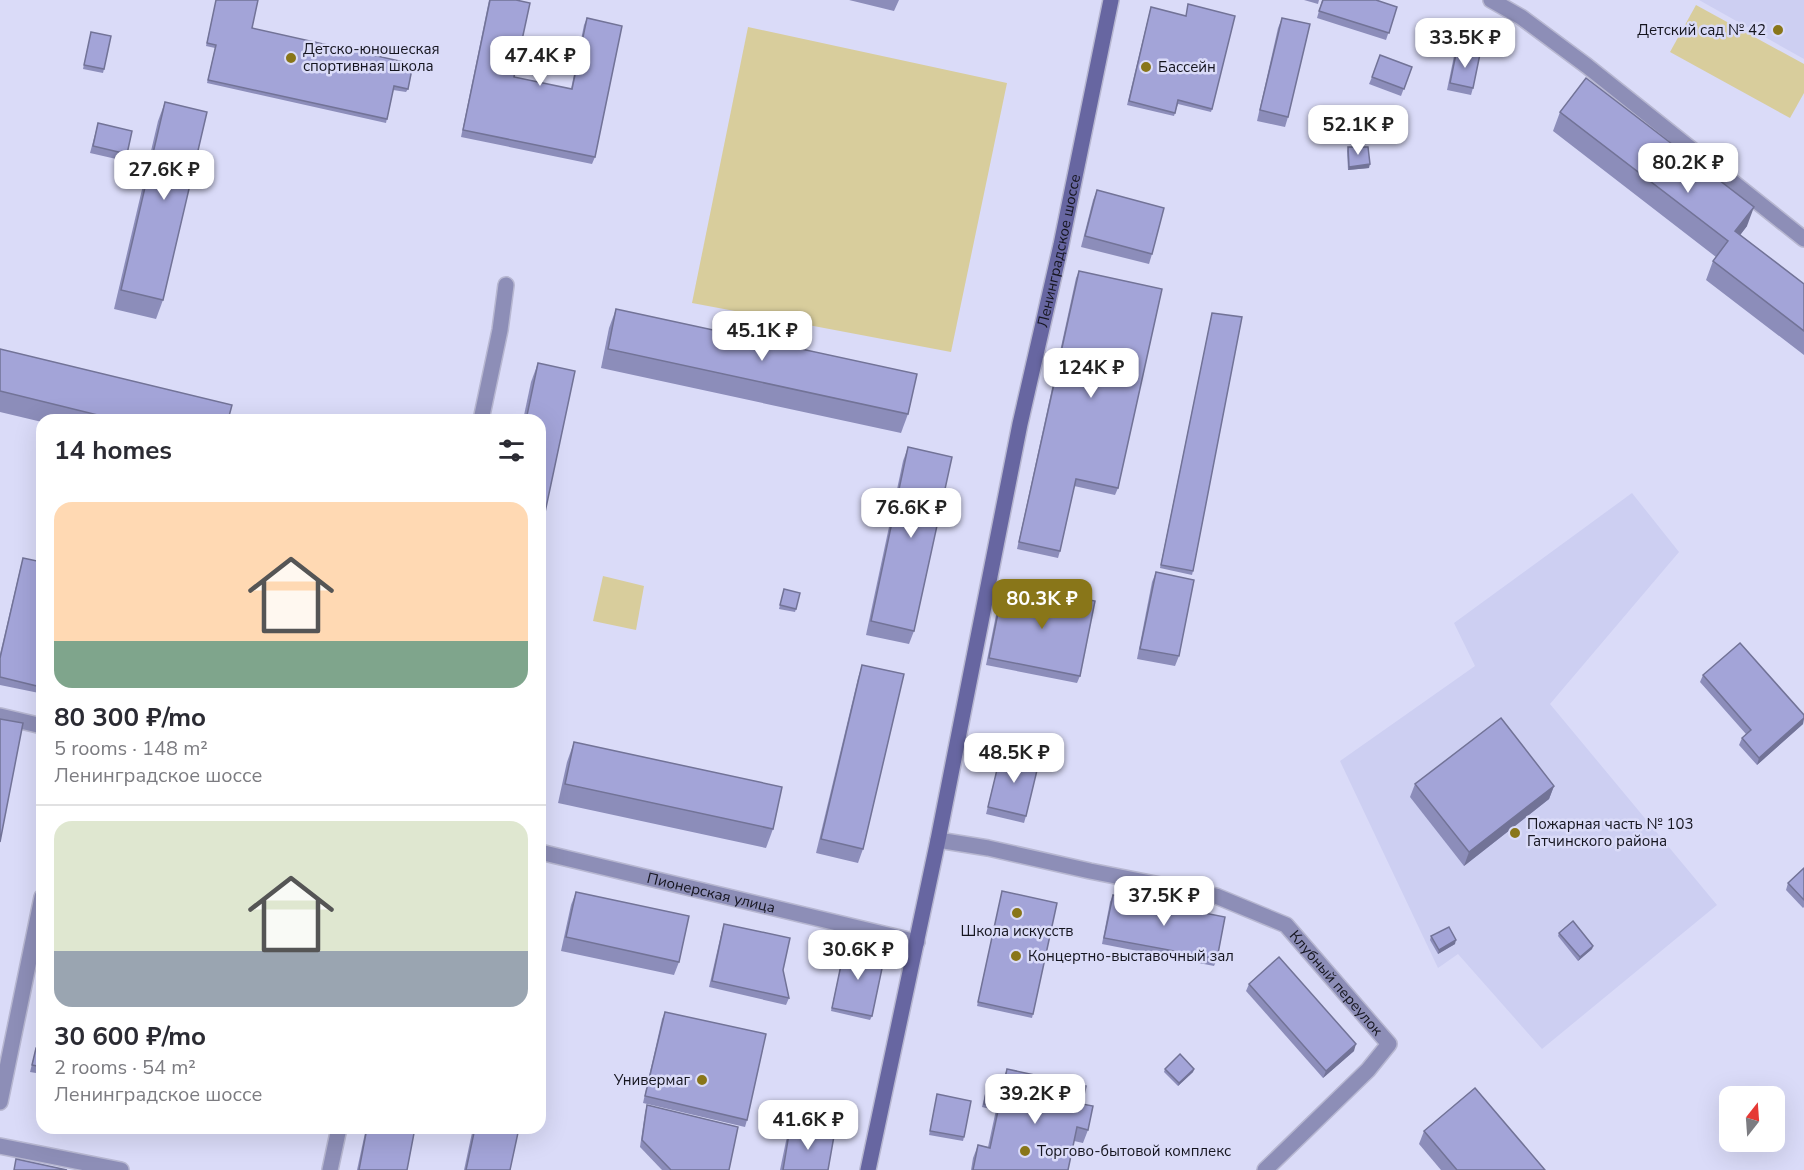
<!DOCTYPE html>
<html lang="en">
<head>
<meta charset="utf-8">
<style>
  :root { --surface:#fff; --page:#f7f7f7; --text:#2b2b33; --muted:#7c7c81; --line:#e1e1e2; --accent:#897619 }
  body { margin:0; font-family:"Nunito Sans",sans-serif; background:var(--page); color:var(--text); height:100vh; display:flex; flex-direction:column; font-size:22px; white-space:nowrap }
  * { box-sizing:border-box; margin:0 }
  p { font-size:20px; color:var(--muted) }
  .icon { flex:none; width:33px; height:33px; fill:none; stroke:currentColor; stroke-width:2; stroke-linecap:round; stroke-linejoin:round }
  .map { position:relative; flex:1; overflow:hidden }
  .details { position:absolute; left:36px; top:414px; width:510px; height:720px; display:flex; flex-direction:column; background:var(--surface); border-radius:18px; box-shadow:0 6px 24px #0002 }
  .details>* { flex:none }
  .needle { width:39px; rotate:17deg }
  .buttons { position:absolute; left:1719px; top:1086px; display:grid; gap:12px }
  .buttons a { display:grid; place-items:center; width:66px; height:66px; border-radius:12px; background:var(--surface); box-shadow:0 6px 24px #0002; font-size:30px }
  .price { position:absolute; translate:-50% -51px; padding:0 14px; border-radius:12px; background:#fff; color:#222; font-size:20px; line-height:39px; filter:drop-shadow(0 2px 3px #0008) }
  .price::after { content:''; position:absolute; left:50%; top:36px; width:18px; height:14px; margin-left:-9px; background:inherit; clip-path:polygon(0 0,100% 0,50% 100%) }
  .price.selected { background:var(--accent); color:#fff }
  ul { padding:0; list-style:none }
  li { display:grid; align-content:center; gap:12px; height:318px; padding:0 18px }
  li+li { border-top:2px solid var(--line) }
  li span { display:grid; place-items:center; height:186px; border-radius:18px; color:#555 }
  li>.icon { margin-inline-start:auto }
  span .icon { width:108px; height:108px; fill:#fffc; stroke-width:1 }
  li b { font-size:26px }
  h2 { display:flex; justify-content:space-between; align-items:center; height:72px; padding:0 18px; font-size:26px }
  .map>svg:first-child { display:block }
  .built { fill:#cdcff2 }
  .green { fill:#d8cd9c }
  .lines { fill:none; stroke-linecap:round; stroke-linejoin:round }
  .street-casing { stroke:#b7b7d1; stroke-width:18 }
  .secondary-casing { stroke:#b7b7d1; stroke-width:18 }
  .street { stroke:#8d8eb7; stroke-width:15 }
  .secondary { stroke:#6766a1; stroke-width:15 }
  .wall { fill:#8c8dba }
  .shaded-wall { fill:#727397 }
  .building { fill:#a3a4d8; stroke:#727397; stroke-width:1.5 }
  .poi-dot { fill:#897619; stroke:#dadbf8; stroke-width:2 }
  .labels { text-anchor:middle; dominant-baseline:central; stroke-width:5; stroke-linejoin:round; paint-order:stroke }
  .poi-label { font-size:15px; fill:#15151f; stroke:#dadbf8; text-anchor:start }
  .street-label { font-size:15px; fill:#15151f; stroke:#dadbf8 }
</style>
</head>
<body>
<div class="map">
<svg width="1804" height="1170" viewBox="0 0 1804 1170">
  <rect width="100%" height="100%" fill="#dadbf8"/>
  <g class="built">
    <path d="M1699 0H1804V59Z"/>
    <path d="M1632 493 1679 552 1550 704 1717 905 1542 1049 1458 954 1438 968 1340 761 1475 666 1454 623Z"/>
  </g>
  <g class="green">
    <path d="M1696 5 1804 64V93L1790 118 1670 52Z"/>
    <path d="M748 27 1007 83 951 352 692 303Z"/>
    <path d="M603 576 644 586 636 630 593 621Z"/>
  </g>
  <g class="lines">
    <g class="street-casing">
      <g id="street">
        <path d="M1491 0 1521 17 1587 66 1804 239"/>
        <path d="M481 420 500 330 506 285"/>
        <path d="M0 716 42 726"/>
        <path id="s1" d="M938 840 988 848 1090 871 1216 896 1286 925 1389 1044 1368 1070 1265 1170"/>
        <path id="s2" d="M540 852 917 942"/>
        <path d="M0 1102 42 897"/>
        <path d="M0 1146 121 1170"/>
        <path d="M330 1170 339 1128"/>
      </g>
    </g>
    <g class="secondary-casing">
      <g id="secondary">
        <path id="s3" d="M868 1170 938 840 1020 424 1061 245 1111 0"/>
      </g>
    </g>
    <use href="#street" class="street"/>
    <use href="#secondary" class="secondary"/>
  </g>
  <g class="wall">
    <path d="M216 0H258L252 28 408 89 406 92 393 90 386 123 207 83 215 48 206 46Z"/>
    <path d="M489 0H516L514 77 571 89 584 25 587 18 595 157 592 164 461 137Z"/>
    <path d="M849 0H899L894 11Z"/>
    <path d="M1304 0H1319L1318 4Z"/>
    <path d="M1322 0 1397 7 1386 40 1317 18Z"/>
    <path d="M1150 10 1212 109 1211 112 1178 104 1174 116 1127 105Z"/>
    <path d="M1282 18 1288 117 1285 127 1257 121 1278 28Z"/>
    <path d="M91 32 104 69 103 73 83 69Z"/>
    <path d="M1457 49 1473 88 1471 95 1447 90 1454 56Z"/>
    <path d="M1412 67 1401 96 1369 84 1372 77Z"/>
    <path d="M165 102 163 300 156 319 114 309 158 121Z"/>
    <path d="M1560 112 1747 226 1740 235 1804 284V355L1706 280 1713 261 1716 257 1553 131Z"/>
    <path d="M98 123 127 154 125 161 90 153Z"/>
    <path d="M1348 147 1369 168 1348 170 1347 151Z"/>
    <path d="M1097 190 1152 254 1149 264 1081 247 1093 200Z"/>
    <path d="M1079 271 1118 488 1115 495 1074 486 1060 551 1058 558 1017 549 1076 278Z"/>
    <path d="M616 309 908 414 901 433 601 368 609 328Z"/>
    <path d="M1212 313 1193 571 1192 575 1160 568Z"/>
    <path d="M0 349 228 420H42V422L0 412Z"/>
    <path d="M538 363 540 420H523L531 382Z"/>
    <path d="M908 447 914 631 909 644 866 635 903 461Z"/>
    <path d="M23 558 42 683 39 693 0 685V654L21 565Z"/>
    <path d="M1156 572 1179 656 1175 666 1137 659 1152 582Z"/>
    <path d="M1004 583 1080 676 1077 683 986 665 1001 590Z"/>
    <path d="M784 589 796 609 795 612 779 609Z"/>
    <path d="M862 665 863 849 858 863 816 853 858 678Z"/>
    <path d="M1703 675 1804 715 1803 724 1757 765 1739 745 1742 738 1746 734 1700 682Z"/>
    <path d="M574 742 773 829 766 848 558 803 567 762Z"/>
    <path d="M1001 753 1026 816 1024 823 986 814Z"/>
    <path d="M1415 784 1554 786 1549 799 1464 866 1410 797Z"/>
    <path d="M1804 868V907L1803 908 1786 890 1788 883Z"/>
    <path d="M1002 891 1033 1014 1032 1018 977 1006Z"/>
    <path d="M576 892 679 962 674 975 561 951 571 905Z"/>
    <path d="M1113 895 1217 959 1214 966 1102 944 1110 902Z"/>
    <path d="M724 924 783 970 789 998 786 1005 709 987 722 930Z"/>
    <path d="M1559 933 1593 946 1592 949 1578 961 1558 936Z"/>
    <path d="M1431 936 1455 944 1438 954 1430 940Z"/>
    <path d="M845 946 872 1016 870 1020 831 1011Z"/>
    <path d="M1249 984 1354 1051 1323 1078 1246 991Z"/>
    <path d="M42 999V1029L36 1028Z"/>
    <path d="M665 1012 747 1120 745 1127 643 1103 662 1019Z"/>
    <path d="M36 1048 42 1049V1074L30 1072Z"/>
    <path d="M1007 1069 1082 1104 1088 1130 1083 1143 1074 1141 1068 1170H971L973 1158 978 1145 988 1147 1002 1082Z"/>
    <path d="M1165 1069H1194L1193 1072 1178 1086 1164 1072Z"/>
    <path d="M987 1086 992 1105 990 1109 982 1107Z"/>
    <path d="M937 1094 964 1137 963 1141 929 1135Z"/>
    <path d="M647 1105 729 1170H662L640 1147 645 1112Z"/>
    <path d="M366 1128H415L407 1170H357Z"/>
    <path d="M473 1128H519L510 1170H464Z"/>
    <path d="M790 1128 828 1170H780L786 1141Z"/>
    <path d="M1424 1131 1545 1170H1441L1419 1144Z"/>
  </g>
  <g class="shaded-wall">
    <path d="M1370 164 1369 168 1348 170 1349 167Z"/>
    <path d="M1754 207 1747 226 1728 251 1735 231Z"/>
    <path d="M1804 718 1803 724 1757 765 1759 758Z"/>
    <path d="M1554 786 1549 799 1464 866 1469 852Z"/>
    <path d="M1456 940 1455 944 1438 954 1439 950Z"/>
    <path d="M1593 946 1592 949 1578 961 1580 957Z"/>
    <path d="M1356 1044 1354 1051 1323 1078 1326 1071Z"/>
    <path d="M1194 1069 1193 1072 1178 1086 1179 1083Z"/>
  </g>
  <g class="building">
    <path d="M216 0H258L252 28 413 64 408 89 394 86 387 119 208 80 216 45 207 43Z"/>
    <path d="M490 0H516L530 3 514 77 572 89 587 18 622 26 595 157 463 130Z"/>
    <path d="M1323 0H1376L1397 7 1389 33 1319 11Z"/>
    <path d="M1188 4 1235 16 1212 109 1178 100 1175 113 1129 101 1151 7 1186 16Z"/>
    <path d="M1282 18 1310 24 1288 117 1260 110Z"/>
    <path d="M91 32 111 36 104 69 84 65Z"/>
    <path d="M1457 49 1480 54 1473 88 1450 83Z"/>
    <path d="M1380 55 1412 67 1404 89 1372 77Z"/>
    <path d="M1586 78 1754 207 1735 231 1804 284V331L1713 261 1728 241 1560 112Z"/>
    <path d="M165 102 207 112 163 300 121 290Z"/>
    <path d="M98 123 132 131 127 154 93 146Z"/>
    <path d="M1348 147H1368L1370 164 1349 167Z"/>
    <path d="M1097 190 1164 208 1152 254 1085 236Z"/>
    <path d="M1079 271 1162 289 1118 488 1076 479 1060 551 1019 542Z"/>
    <path d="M616 309 917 374 908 414 608 349Z"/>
    <path d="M1212 313 1242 317 1193 571 1161 565Z"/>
    <path d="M0 349 232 405 228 420H118L0 391Z"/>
    <path d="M538 363 575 371 540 536V420H526Z"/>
    <path d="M908 447 952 457 914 631 871 621Z"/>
    <path d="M23 558 42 562V683L41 687 0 677V658Z"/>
    <path d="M1156 572 1194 580 1179 656 1140 649Z"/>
    <path d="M1004 583 1095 601 1080 676 989 658Z"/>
    <path d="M784 589 800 593 796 609 780 605Z"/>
    <path d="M1740 643 1804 715V718L1759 758 1742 738 1751 730 1703 675Z"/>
    <path d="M862 665 904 674 863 849 821 839Z"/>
    <path d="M1501 718 1554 786 1469 852 1415 784Z"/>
    <path d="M0 719 23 723 0 842Z"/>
    <path d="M574 742 782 787 773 829 565 784Z"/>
    <path d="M1001 753 1039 762 1026 816 988 807Z"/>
    <path d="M1804 868V900L1788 883Z"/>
    <path d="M1002 891 1057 903 1033 1014 978 1002Z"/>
    <path d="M576 892 689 916 679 962 566 937Z"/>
    <path d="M1113 895 1225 917 1217 959 1104 938Z"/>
    <path d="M1573 921 1593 946 1580 957 1559 933Z"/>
    <path d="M724 924 790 938 783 970 789 998 712 981Z"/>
    <path d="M1449 927 1456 940 1439 950 1431 936Z"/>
    <path d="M845 946 885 954 872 1016 832 1008Z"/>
    <path d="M1279 957 1356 1044 1326 1071 1249 984Z"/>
    <path d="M42 1004V1022L39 1021Z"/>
    <path d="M665 1012 766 1034 747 1120 645 1096Z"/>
    <path d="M36 1048 42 1049V1067L32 1065Z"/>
    <path d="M1180 1054 1194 1069 1179 1083 1165 1069Z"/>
    <path d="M1007 1069 1086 1086 1082 1104 1093 1106 1088 1130 1077 1127 1068 1170H973L978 1145 990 1148Z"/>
    <path d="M987 1086 995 1087 992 1105 984 1104Z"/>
    <path d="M1475 1088 1545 1170H1457L1424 1131Z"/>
    <path d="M937 1094 971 1101 964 1137 930 1131Z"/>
    <path d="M647 1105 738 1127 729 1170H671L642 1140Z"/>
    <path d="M367 1128H415L407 1170H359Z"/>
    <path d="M475 1128H519L510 1170H466Z"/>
    <path d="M790 1128 834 1136 828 1170H783Z"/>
    <path d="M16 1159 67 1170H14Z"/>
  </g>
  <g class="poi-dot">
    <circle cx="1778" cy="30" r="6"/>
    <circle cx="291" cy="58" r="6"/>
    <circle cx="1146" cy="67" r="6"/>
    <circle cx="1515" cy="833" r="6"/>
    <circle cx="1017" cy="913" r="6"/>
    <circle cx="1016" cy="956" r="6"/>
    <circle cx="702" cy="1080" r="6"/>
    <circle cx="1025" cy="1151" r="6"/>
  </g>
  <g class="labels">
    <g class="poi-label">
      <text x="1766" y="30" text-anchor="end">Детский сад № 42</text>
      <text x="303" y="49">Детско-юношеская<tspan x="303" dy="17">спортивная школа</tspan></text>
      <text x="1158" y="67">Бассейн</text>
      <text x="1527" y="824">Пожарная часть № 103<tspan x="1527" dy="17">Гатчинского района</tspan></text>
      <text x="1017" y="931" text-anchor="middle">Школа искусств</text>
      <text x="1028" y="956">Концертно-выставочный зал</text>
      <text x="690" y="1080" text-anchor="end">Универмаг</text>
      <text x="1037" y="1151">Торгово-бытовой комплекс</text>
    </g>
    <g class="street-label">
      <text stroke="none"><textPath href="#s3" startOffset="939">Ленинградское шоссе</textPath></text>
      <text stroke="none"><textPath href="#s2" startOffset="176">Пионерская улица</textPath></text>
      <text stroke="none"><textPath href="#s1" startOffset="436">Клубный переулок</textPath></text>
    </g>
  </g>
</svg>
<div class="buttons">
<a><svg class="needle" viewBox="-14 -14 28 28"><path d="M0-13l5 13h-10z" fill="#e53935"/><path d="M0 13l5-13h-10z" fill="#7c7c81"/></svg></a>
</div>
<b class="price" style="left:1465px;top:69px">33.5K ₽</b>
<b class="price" style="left:540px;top:87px">47.4K ₽</b>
<b class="price" style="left:1358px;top:156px">52.1K ₽</b>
<b class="price" style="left:1688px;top:194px">80.2K ₽</b>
<b class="price" style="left:164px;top:201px">27.6K ₽</b>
<b class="price" style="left:762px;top:362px">45.1K ₽</b>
<b class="price" style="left:1091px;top:399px">124K ₽</b>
<b class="price" style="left:911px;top:539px">76.6K ₽</b>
<b class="price selected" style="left:1042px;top:630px">80.3K ₽</b>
<b class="price" style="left:1014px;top:784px">48.5K ₽</b>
<b class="price" style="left:1164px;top:927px">37.5K ₽</b>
<b class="price" style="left:858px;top:981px">30.6K ₽</b>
<b class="price" style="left:1035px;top:1125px">39.2K ₽</b>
<b class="price" style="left:808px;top:1151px">41.6K ₽</b>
<section class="details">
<h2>14 homes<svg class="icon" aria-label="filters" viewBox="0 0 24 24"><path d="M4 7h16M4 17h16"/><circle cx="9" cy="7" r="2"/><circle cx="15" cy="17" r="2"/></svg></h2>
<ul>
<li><span style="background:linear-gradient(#ffd9b3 75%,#7fa58c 0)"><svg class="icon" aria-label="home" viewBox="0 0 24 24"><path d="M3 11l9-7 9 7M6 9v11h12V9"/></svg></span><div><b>80 300 ₽/mo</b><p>5 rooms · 148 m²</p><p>Ленинградское шоссе</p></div></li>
<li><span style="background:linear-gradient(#dfe7d0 70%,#9aa5b1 0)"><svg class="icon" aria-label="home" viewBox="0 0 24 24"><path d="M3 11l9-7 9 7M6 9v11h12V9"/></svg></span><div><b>30 600 ₽/mo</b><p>2 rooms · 54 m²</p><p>Ленинградское шоссе</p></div></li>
</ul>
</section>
</div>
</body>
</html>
